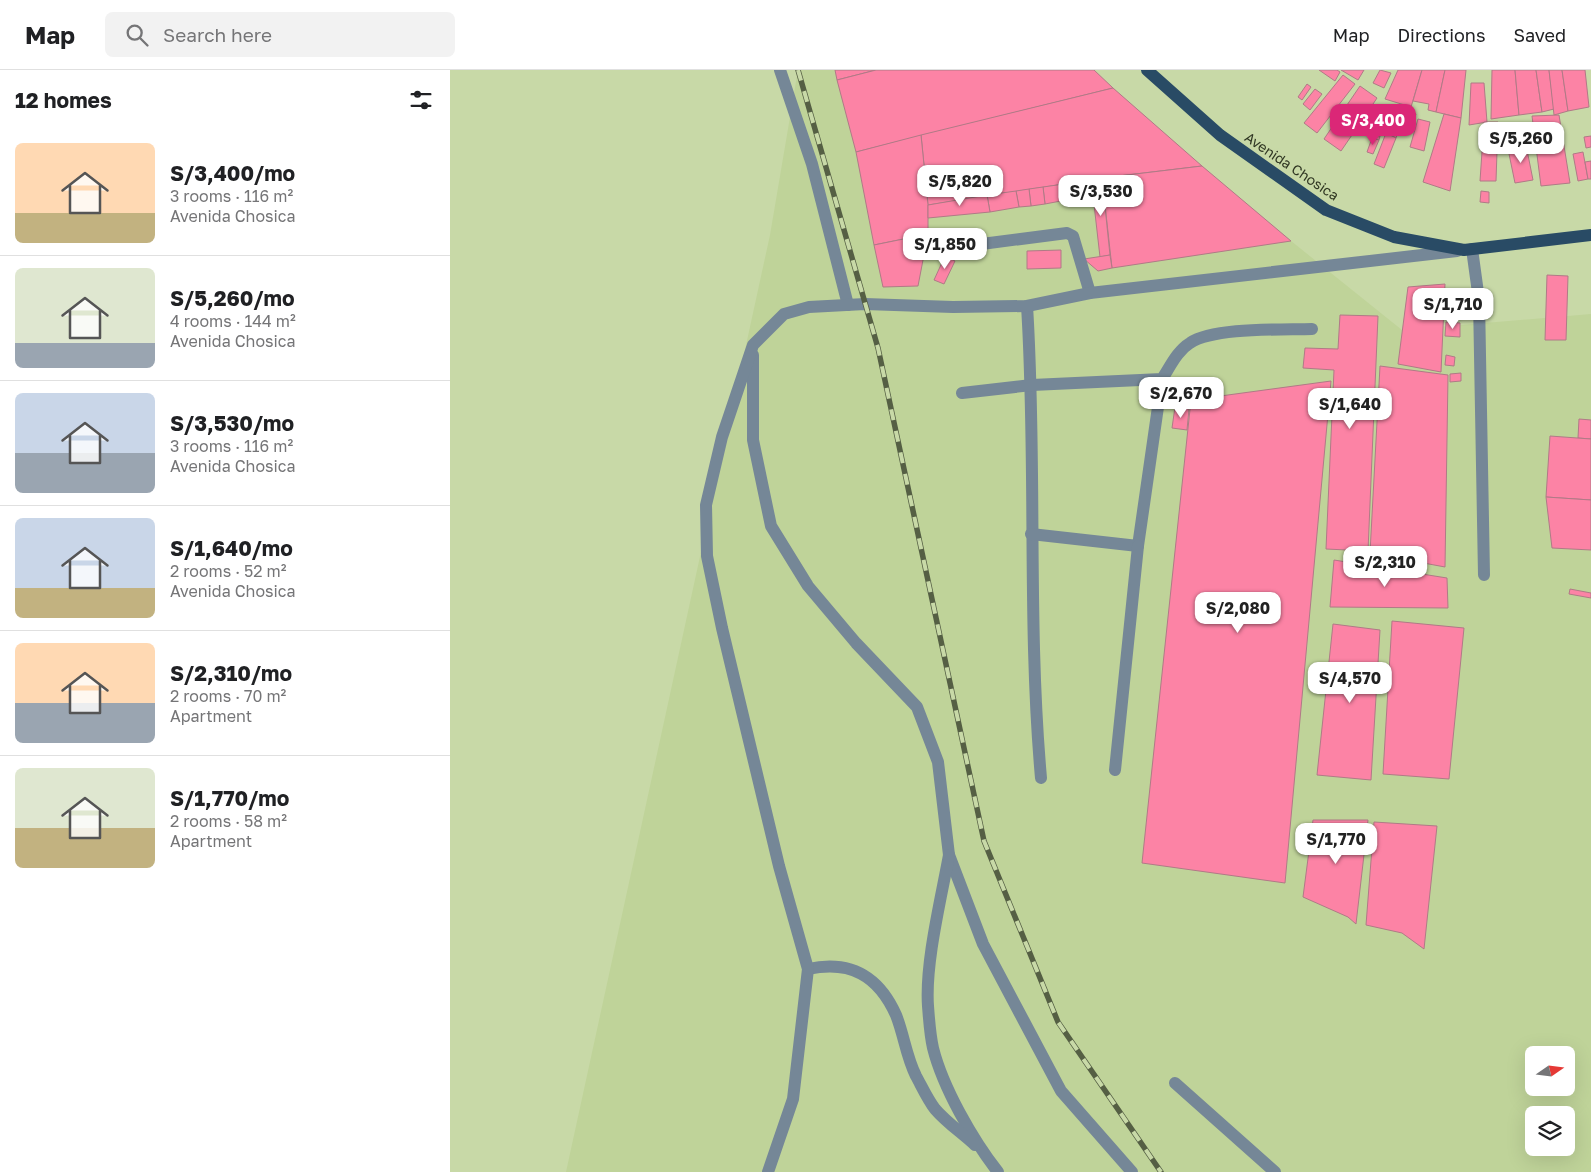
<!DOCTYPE html>
<html lang="en">
<head>
<meta charset="utf-8">
<style>
  :root { --surface:#fff; --page:#f2f2f2; --text:#202124; --muted:#757577; --line:#e0e0e0; --accent:#db2777 }
  body { margin:0; font-family:"Golos Text",sans-serif; background:var(--page); color:var(--text); height:100vh; display:flex; flex-direction:column; font-size:19px; white-space:nowrap }
  * { box-sizing:border-box; margin:0 }
  p { font-size:16px; color:var(--muted) }
  .icon { flex:none; width:28px; height:28px; fill:none; stroke:currentColor; stroke-width:2; stroke-linecap:round; stroke-linejoin:round }
  .map { position:relative; flex:1; overflow:hidden }
  .drawer { display:flex; flex-direction:column; background:var(--surface); width:450px }
  .drawer>* { flex:none }
  .needle { width:32px; rotate:76deg }
  .fabs { position:absolute; left:1075px; top:976px; display:grid; gap:10px }
  .fabs a { display:grid; place-items:center; width:50px; height:50px; border-radius:8px; background:var(--surface); box-shadow:0 5px 20px #0002; font-size:25px }
  .price { position:absolute; translate:-50% -42px; padding:0 11px; border-radius:10px; background:#fff; color:#222; font-size:16px; line-height:32px; filter:drop-shadow(0 1px 2px #0008) }
  .price::after { content:''; position:absolute; left:50%; top:30px; width:15px; height:11px; margin-left:-8px; background:inherit; clip-path:polygon(0 0,100% 0,50% 100%) }
  .price.selected { background:var(--accent); color:#fff }
  ul { padding:0; list-style:none }
  li { display:flex; align-items:center; gap:15px; height:125px; padding:0 15px }
  li+li { border-top:1px solid var(--line) }
  li span { display:grid; place-items:center; flex:none; width:140px; height:100px; border-radius:8px; color:#555 }
  li>.icon { margin-inline-start:auto }
  span .icon { width:60px; height:60px; fill:#fffc; stroke-width:1 }
  li b { font-size:21px }
  h2 { display:flex; justify-content:space-between; align-items:center; height:60px; padding:0 15px; font-size:21px }
  header { display:flex; align-items:center; gap:30px; box-sizing:border-box; height:70px; padding:0 25px; background:var(--surface); border-bottom:1px solid var(--line) }
  header strong { font-size:24px }
  nav { display:flex; gap:28px; margin-inline-start:auto; font-size:18px }
  .search { width:350px; height:45px; background:var(--page); display:flex; align-items:center; gap:12px; box-sizing:border-box; padding:0 18px; border-radius:8px; color:var(--muted); font-size:19px }
  main { display:flex; flex:1; min-height:0 }
  .map>svg:first-child { display:block }
  .built { fill:#bfd399; fill-rule:evenodd }
  .building { fill:#fc83a5; stroke:#b07a86 }
  .lines { fill:none; stroke-linecap:round; stroke-linejoin:round }
  .minor { stroke:#758797; stroke-width:12 }
  .major { stroke:#294b65; stroke-width:12 }
  .rail-casing { stroke:#555f44; stroke-width:5.5 }
  .rail { stroke:#c8d9a7; stroke-width:4; stroke-dasharray:11; stroke-linecap:butt }
  .labels { text-anchor:middle; dominant-baseline:central; stroke-width:5; stroke-linejoin:round; paint-order:stroke }
  .street-label { font-size:14px; fill:#303723; stroke:#c8d9a7 }
</style>
</head>
<body>
<header>
<strong>Map</strong>
<div class="search"><svg class="icon" aria-label="search" viewBox="0 0 24 24"><circle cx="10" cy="10" r="6"/><path d="M15 15l6 6"/></svg>Search here</div>
<nav><a>Map</a><a>Directions</a><a>Saved</a></nav>
</header>
<main>
<section class="drawer">
<h2>12 homes<svg class="icon" aria-label="filters" viewBox="0 0 24 24"><path d="M4 7h16M4 17h16"/><circle cx="9" cy="7" r="2"/><circle cx="15" cy="17" r="2"/></svg></h2>
<ul>
<li><span style="background:linear-gradient(#ffd9b3 70%,#c2b280 0)"><svg class="icon" aria-label="home" viewBox="0 0 24 24"><path d="M3 11l9-7 9 7M6 9v11h12V9"/></svg></span><div><b>S/3,400/mo</b><p>3 rooms · 116 m²</p><p>Avenida Chosica</p></div></li>
<li><span style="background:linear-gradient(#dfe7d0 75%,#9aa5b1 0)"><svg class="icon" aria-label="home" viewBox="0 0 24 24"><path d="M3 11l9-7 9 7M6 9v11h12V9"/></svg></span><div><b>S/5,260/mo</b><p>4 rooms · 144 m²</p><p>Avenida Chosica</p></div></li>
<li><span style="background:linear-gradient(#c9d6e8 60%,#9aa5b1 0)"><svg class="icon" aria-label="home" viewBox="0 0 24 24"><path d="M3 11l9-7 9 7M6 9v11h12V9"/></svg></span><div><b>S/3,530/mo</b><p>3 rooms · 116 m²</p><p>Avenida Chosica</p></div></li>
<li><span style="background:linear-gradient(#c9d6e8 70%,#c2b280 0)"><svg class="icon" aria-label="home" viewBox="0 0 24 24"><path d="M3 11l9-7 9 7M6 9v11h12V9"/></svg></span><div><b>S/1,640/mo</b><p>2 rooms · 52 m²</p><p>Avenida Chosica</p></div></li>
<li><span style="background:linear-gradient(#ffd9b3 60%,#9aa5b1 0)"><svg class="icon" aria-label="home" viewBox="0 0 24 24"><path d="M3 11l9-7 9 7M6 9v11h12V9"/></svg></span><div><b>S/2,310/mo</b><p>2 rooms · 70 m²</p><p>Apartment</p></div></li>
<li><span style="background:linear-gradient(#dfe7d0 60%,#c2b280 0)"><svg class="icon" aria-label="home" viewBox="0 0 24 24"><path d="M3 11l9-7 9 7M6 9v11h12V9"/></svg></span><div><b>S/1,770/mo</b><p>2 rooms · 58 m²</p><p>Apartment</p></div></li>
</ul>
</section>
<div class="map">
<svg width="1141" height="1102" viewBox="0 0 1141 1102">
  <rect width="100%" height="100%" fill="#c8d9a7"/>
  <path class="built" d="M348 0H628L952 260 1141 244V1102H116L320 165ZM1084 985H1116V1018H1084ZM1084 1045H1116V1078H1084Z"/>
  <g class="building">
    <path d="M385 0H426L387 10Z"/>
    <path d="M426 0H644L663 18 406 82 387 10Z"/>
    <path d="M869 0H887L890 2 885 11Z"/>
    <path d="M891 0H914L908 10Z"/>
    <path d="M930 0 941 3 934 18 923 13Z"/>
    <path d="M948 0H972L961 37 935 29Z"/>
    <path d="M972 0H995L986 42 978 40 979 34 963 31Z"/>
    <path d="M995 0H1016L1011 48 986 42Z"/>
    <path d="M1042 0H1065L1069 45 1041 49Z"/>
    <path d="M1065 0H1086L1092 42 1069 45Z"/>
    <path d="M1086 0H1099L1104 39 1092 42Z"/>
    <path d="M1099 0H1112L1118 41 1104 45Z"/>
    <path d="M1112 0H1135L1139 37 1118 41Z"/>
    <path d="M893 5 905 14 867 63 854 53Z"/>
    <path d="M1021 13H1034L1037 52 1019 55Z"/>
    <path d="M857 14 861 17 852 30 848 27Z"/>
    <path d="M910 16 927 28 915 46 897 35Z"/>
    <path d="M663 18 752 96 652 108H641L614 114 478 135 471 65Z"/>
    <path d="M865 19 872 24 860 40 853 34Z"/>
    <path d="M897 35 915 46 891 81 874 69Z"/>
    <path d="M958 40 966 44 962 54 953 50Z"/>
    <path d="M994 44 1011 48 1000 121 973 112Z"/>
    <path d="M1109 45 1120 113 1091 116 1082 46Z"/>
    <path d="M943 46 953 50 946 68 936 63Z"/>
    <path d="M968 49 980 52 974 81 960 77Z"/>
    <path d="M1034 52H1048L1046 111H1030Z"/>
    <path d="M926 56 932 58 929 70 922 68Z"/>
    <path d="M936 63 946 68 934 98 924 94Z"/>
    <path d="M471 65 478 135V164L424 175 406 82Z"/>
    <path d="M1141 66V77L1136 78 1134 67Z"/>
    <path d="M922 68 929 70 923 84 917 82Z"/>
    <path d="M1076 75 1083 110 1065 113 1058 79Z"/>
    <path d="M1133 82 1138 109 1128 111 1123 84Z"/>
    <path d="M1141 91V109H1138L1135 92Z"/>
    <path d="M752 96 841 171 662 198 652 108Z"/>
    <path d="M641 108H652L660 185 650 187Z"/>
    <path d="M614 114 616 130 595 134 593 117Z"/>
    <path d="M593 117 595 134 581 136 579 119Z"/>
    <path d="M579 119 581 136 569 137 566 121Z"/>
    <path d="M566 121 569 137 540 142 537 125Z"/>
    <path d="M1031 121 1039 122V133L1030 132Z"/>
    <path d="M537 125 540 142 478 148V135Z"/>
    <path d="M478 164 468 216 433 217 424 175Z"/>
    <path d="M611 180V198L577 199V181Z"/>
    <path d="M660 185 662 198 648 201 634 189Z"/>
    <path d="M495 186 505 191 494 214 484 210Z"/>
    <path d="M1097 205 1118 206 1116 270H1095Z"/>
    <path d="M995 214 991 302 948 294 958 217Z"/>
    <path d="M890 245 928 246 918 481 876 479 884 300 853 298 855 278 888 279Z"/>
    <path d="M996 252 1010 253V267L995 266Z"/>
    <path d="M996 285 1005 287 1004 296 995 295Z"/>
    <path d="M930 296 998 305 995 497 920 483Z"/>
    <path d="M1011 303V311L1000 312V304Z"/>
    <path d="M881 311 835 813 692 793 741 330Z"/>
    <path d="M725 337 739 339 737 360 722 358Z"/>
    <path d="M1129 349 1141 350V369L1128 368Z"/>
    <path d="M1100 366 1141 369V430L1096 427Z"/>
    <path d="M1096 427 1141 430V480L1102 478Z"/>
    <path d="M884 490 997 508 998 538 880 537Z"/>
    <path d="M1120 519 1141 523V528L1119 524Z"/>
    <path d="M942 551 1014 558 999 709 933 704Z"/>
    <path d="M883 554 930 560 921 710 867 705Z"/>
    <path d="M863 750H918L906 854 898 847 853 827Z"/>
    <path d="M924 752 987 756 974 879 952 863 916 855Z"/>
  </g>
  <g class="lines">
    <g class="minor">
      <path d="M330 0 362 94 398 235"/>
      <path d="M524 175 617 163 623 166 640 223"/>
      <path d="M1022 179 1029 230 1034 505"/>
      <path d="M577 236C587 393 577 551 591 708"/>
      <path d="M303 285V370L321 456 358 516 406 573 467 637 488 692 499 785 533 874 611 1021 682 1102"/>
      <path d="M512 323 582 315 712 309C720 297 727 281 740 273 764 257 832 260 862 259"/>
      <path d="M581 464 688 476 712 309"/>
      <path d="M665 700 688 476"/>
      <path d="M499 785C491 829 475 893 478 936 479 949 480 965 483 978 493 1018 523 1070 548 1102"/>
      <path d="M358 899C400 890 428 905 446 945 454 965 456 986 466 1006 472 1017 478 1030 485 1039 496 1052 512 1063 525 1075"/>
      <path d="M725 1013 825 1102"/>
      <path d="M318 1102 343 1029 358 899 329 796 272 558 257 486 256 435 272 367 303 275 334 244 359 237 415 234 503 237 577 236 640 223 1007 181"/>
    </g>
    <path class="major" d="M697 0 770 65 876 140 944 167 1014 180 1141 165"/>
    <g class="rail-casing">
      <path id="rail" d="M348 0 428 278 534 771 608 952 711 1102"/>
    </g>
    <use href="#rail" class="rail"/>
  </g>
  <g class="labels">
    <g class="street-label">
      <text transform="translate(842 96) rotate(34)">Avenida Chosica</text>
    </g>
  </g>
</svg>
<div class="fabs">
<a><svg class="needle" viewBox="-14 -14 28 28"><path d="M0-13l5 13h-10z" fill="#e53935"/><path d="M0 13l5-13h-10z" fill="#757577"/></svg></a>
<a><svg class="icon" aria-label="layers" viewBox="0 0 24 24"><path d="M12 4l9 5-9 5-9-5zM3 14l9 5 9-5"/></svg></a>
</div>
<b class="price selected" style="left:923px;top:76px">S/3,400</b>
<b class="price" style="left:1071px;top:94px">S/5,260</b>
<b class="price" style="left:510px;top:137px">S/5,820</b>
<b class="price" style="left:651px;top:147px">S/3,530</b>
<b class="price" style="left:495px;top:200px">S/1,850</b>
<b class="price" style="left:1003px;top:260px">S/1,710</b>
<b class="price" style="left:731px;top:349px">S/2,670</b>
<b class="price" style="left:900px;top:360px">S/1,640</b>
<b class="price" style="left:935px;top:518px">S/2,310</b>
<b class="price" style="left:788px;top:564px">S/2,080</b>
<b class="price" style="left:900px;top:634px">S/4,570</b>
<b class="price" style="left:886px;top:795px">S/1,770</b>
</div>
</main>
</body>
</html>
